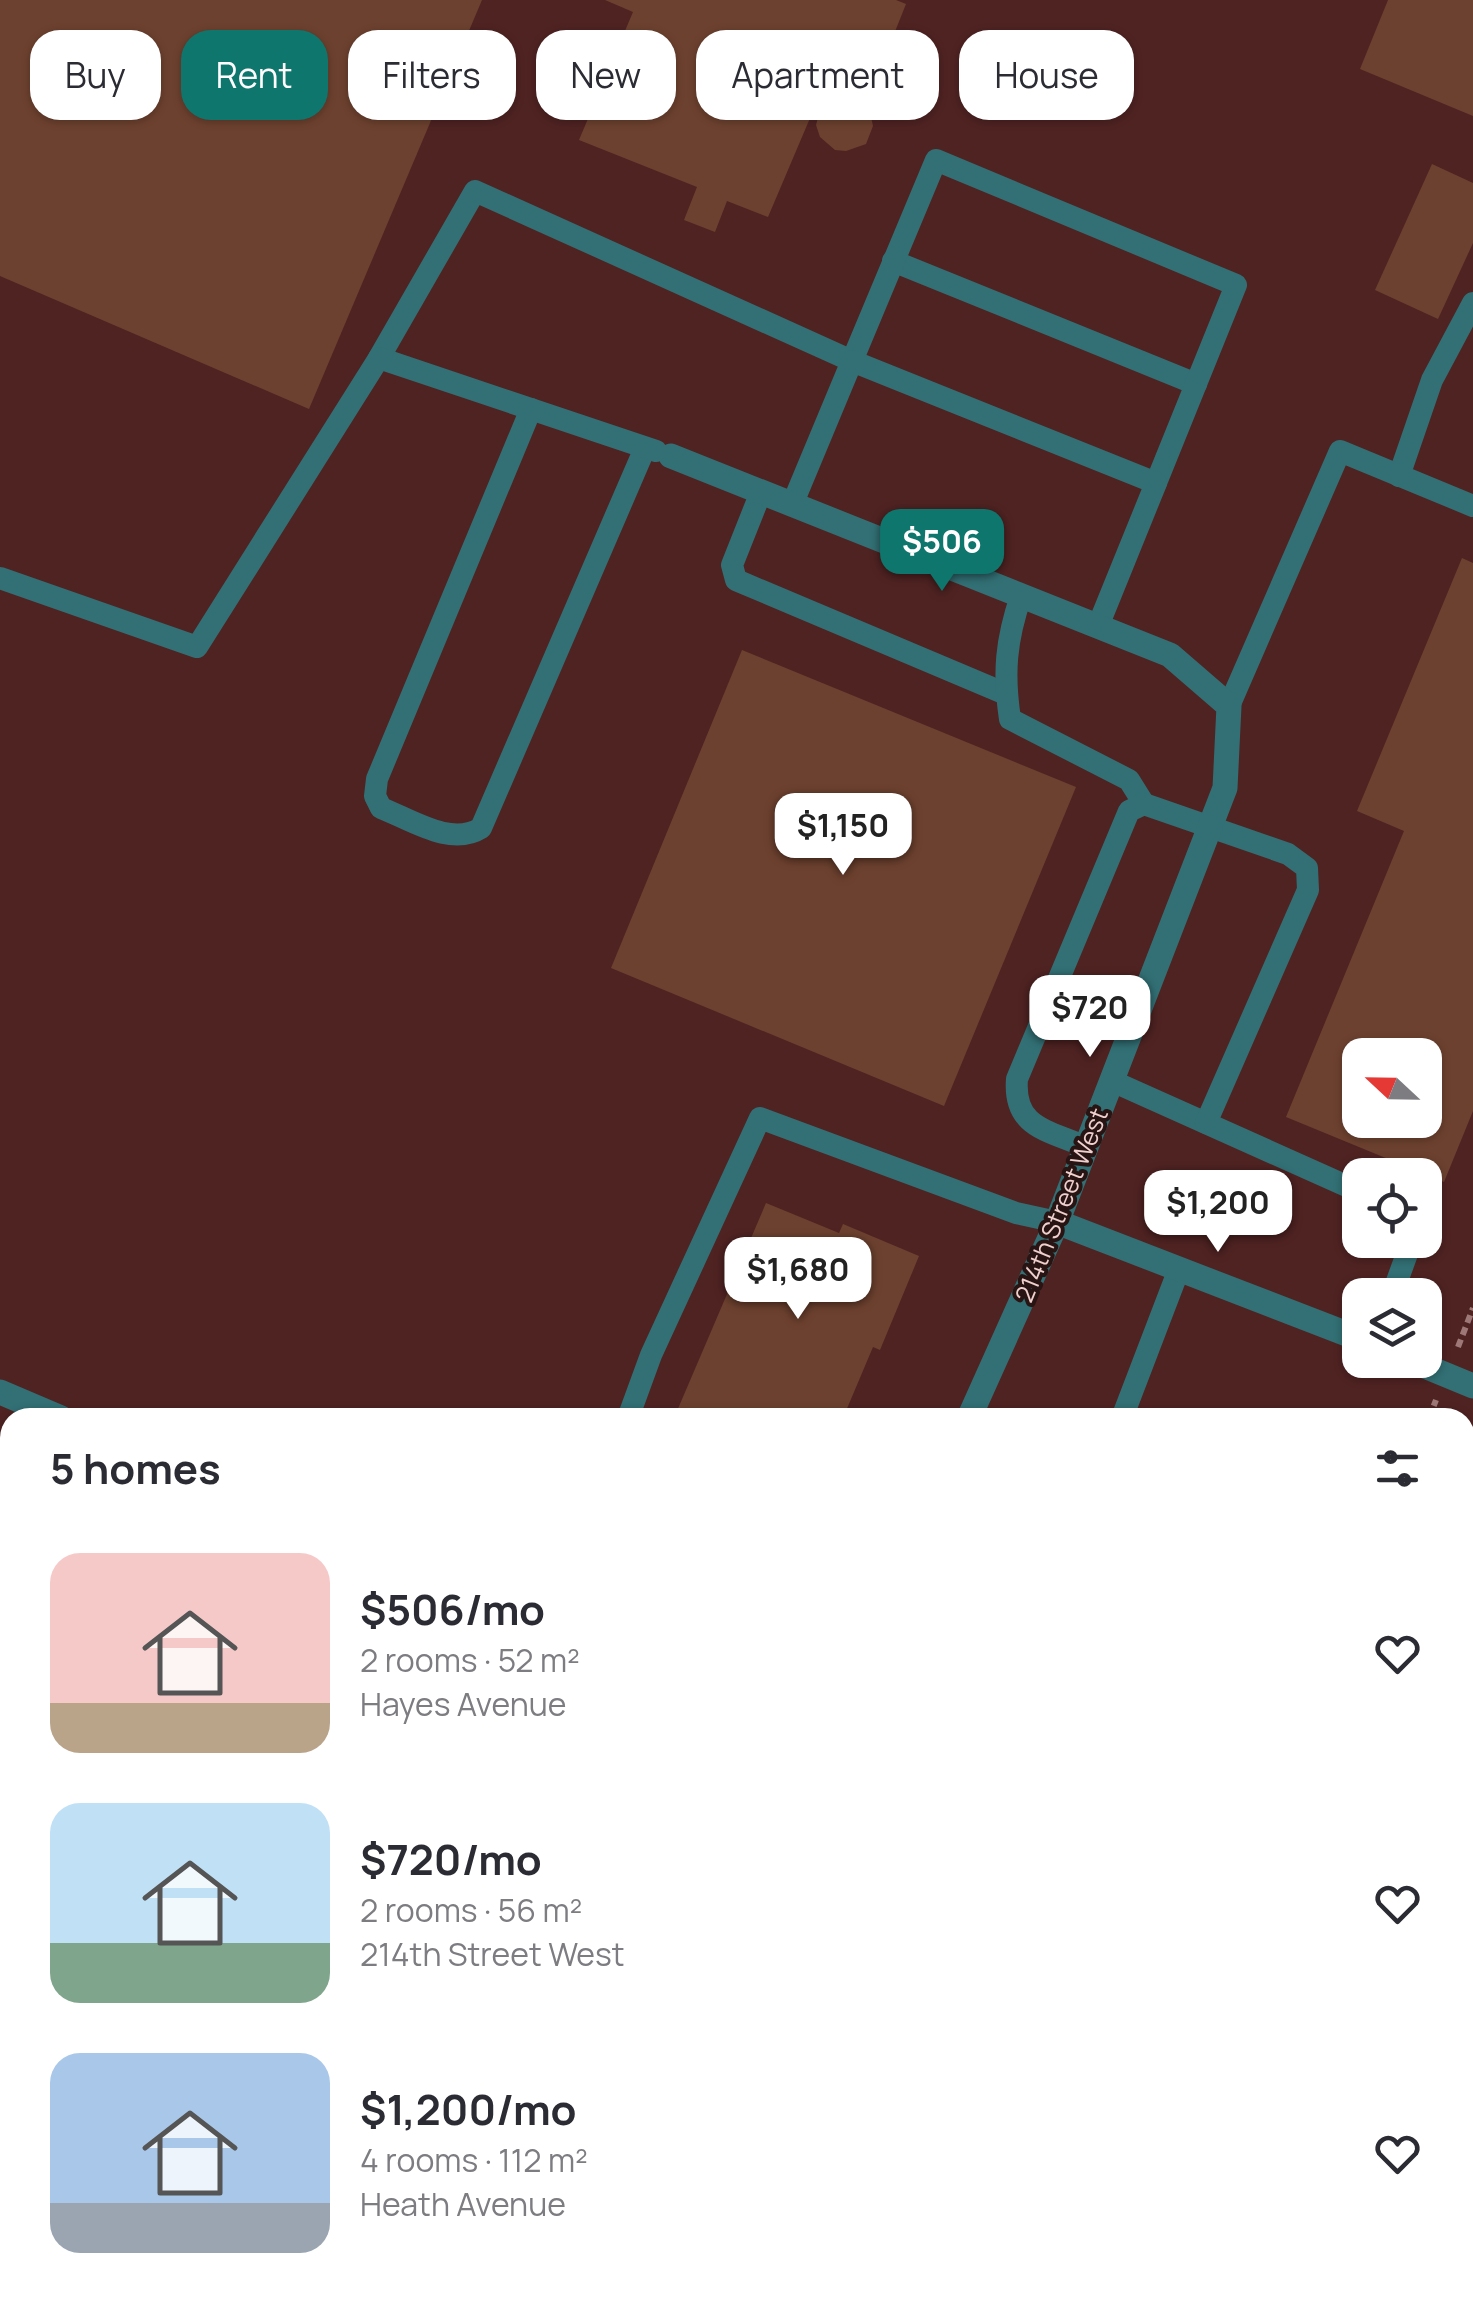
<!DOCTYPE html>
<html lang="en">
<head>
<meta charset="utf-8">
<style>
  :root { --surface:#fff; --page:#f7f7f7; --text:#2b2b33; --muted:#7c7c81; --accent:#0f766e }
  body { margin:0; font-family:Manrope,sans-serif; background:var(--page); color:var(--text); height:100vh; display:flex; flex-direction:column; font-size:38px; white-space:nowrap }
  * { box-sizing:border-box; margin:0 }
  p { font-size:32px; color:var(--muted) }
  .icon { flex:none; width:55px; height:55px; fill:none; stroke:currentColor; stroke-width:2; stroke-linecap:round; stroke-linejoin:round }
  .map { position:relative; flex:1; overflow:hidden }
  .side { position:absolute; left:0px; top:1408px; width:1475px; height:892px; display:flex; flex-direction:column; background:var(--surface); border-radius:30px 30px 0 0; box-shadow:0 2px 8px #0004 }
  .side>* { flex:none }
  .guide { position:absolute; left:30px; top:30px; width:1415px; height:90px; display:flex; gap:20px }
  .needle { width:65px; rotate:292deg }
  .buttons { position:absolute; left:1342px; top:1038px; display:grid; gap:20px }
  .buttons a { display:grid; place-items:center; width:100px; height:100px; border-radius:20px; background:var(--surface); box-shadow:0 2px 8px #0004; font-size:50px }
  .price { position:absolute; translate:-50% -85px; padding:0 22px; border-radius:20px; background:#fff; color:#222; font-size:32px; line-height:65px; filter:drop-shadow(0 2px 5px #0008) }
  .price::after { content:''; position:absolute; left:50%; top:60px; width:30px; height:22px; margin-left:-15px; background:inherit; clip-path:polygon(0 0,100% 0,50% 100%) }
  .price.current { background:var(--accent); color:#fff }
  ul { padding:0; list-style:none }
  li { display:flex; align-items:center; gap:30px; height:250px; padding:0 50px }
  li span { display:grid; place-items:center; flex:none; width:280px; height:200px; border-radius:30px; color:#555 }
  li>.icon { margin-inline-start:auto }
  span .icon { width:120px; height:120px; fill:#fffc; stroke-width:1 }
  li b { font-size:42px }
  h2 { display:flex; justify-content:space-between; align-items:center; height:120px; padding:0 50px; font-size:42px }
  .pill { padding:0 35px; border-radius:30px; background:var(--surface); box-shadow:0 2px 8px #0004; font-size:35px; line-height:90px }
  .pill.current { background:var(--accent); color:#fff }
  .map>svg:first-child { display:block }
  .water { fill:#2c54a7; stroke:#6679b3; stroke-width:2.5 }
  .building { fill:#6d412f; fill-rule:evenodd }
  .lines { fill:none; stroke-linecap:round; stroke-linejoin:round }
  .path { stroke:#9e7877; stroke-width:6; stroke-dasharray:8 5; stroke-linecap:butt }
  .service { stroke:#327075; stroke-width:22 }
  .minor { stroke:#327075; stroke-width:25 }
  .primary { stroke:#3da7b0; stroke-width:25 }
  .labels { text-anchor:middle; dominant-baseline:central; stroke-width:8; stroke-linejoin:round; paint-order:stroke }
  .street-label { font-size:25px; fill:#eed0ce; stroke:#281413 }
</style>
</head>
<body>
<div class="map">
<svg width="1473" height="2299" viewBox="0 0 1473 2299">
  <rect width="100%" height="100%" fill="#4f2322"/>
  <path class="water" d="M1473 2112V2241L1465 2238V2133Z"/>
  <g class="building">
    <path d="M0 0H482L309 409 0 276Z"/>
    <path d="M605 0H896L906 4 874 84 895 92 885 118 870 112 873 126 866 144 846 151 835 150 820 137 816 125 821 106 816 104 768 217 727 201 715 232 684 220 697 187 579 140 633 12Z"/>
    <path d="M1388 0H1473V116L1360 69Z"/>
    <path d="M1432 164 1473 183V243L1438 319 1375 290Z"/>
    <path d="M1462 558 1473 563V1111L1444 1182 1286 1117 1404 831 1357 811ZM1360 1055H1425V1120H1360Z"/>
    <path d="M742 650 1076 787 944 1106 611 968Z"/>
    <path d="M766 1203 839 1233 843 1224 919 1256 880 1350 873 1347 843 1418H674Z"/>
    <path d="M0 1648 10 1652V1951L0 1947Z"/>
    <path d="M0 2058 10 2062 0 2097Z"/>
    <path d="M14 2290H130L126 2299H11Z"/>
    <path d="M342 2290H494L491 2299H338Z"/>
    <path d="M763 2290H933L929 2299H785Z"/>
  </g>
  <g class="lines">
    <g class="path">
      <path d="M1458 1347 1473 1308"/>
      <path d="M1429 1418 1436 1400"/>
      <path d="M1465 1955 1473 1934"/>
      <path d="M1080 2299 1083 2290"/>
      <path d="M1328 2299 1331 2290"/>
    </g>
    <g class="service">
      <path d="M893 261 1196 384"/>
      <path d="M379 358 475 191 852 361 936 160 1236 285 1156 483"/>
      <path d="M531 409 377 779 375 796 381 808C412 820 451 847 481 828L645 448"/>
      <path d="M1399 476 1432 380 1473 303"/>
      <path d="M761 492 732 565 736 580 1006 694"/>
      <path d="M792 505 852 361 1156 483 1098 626"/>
      <path d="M0 578 197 647 379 358 656 451"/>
      <path d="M1021 596C1006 640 1003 673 1010 719L1129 780 1144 804"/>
      <path d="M1229 706 1340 451 1473 506"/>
      <path d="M1112 1081 1360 1192"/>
      <path d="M1086 1147C1048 1130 1013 1128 1017 1079L1129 811 1144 804 1288 854 1307 868 1308 890 1206 1123"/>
      <path d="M1392 1295 1412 1240"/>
      <path d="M628 1418 651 1355 760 1118 1016 1213 1057 1222"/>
      <path d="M1122 1418 1179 1269"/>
      <path d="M0 1539 10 1523"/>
    </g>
    <g class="minor">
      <path d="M671 456 1170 655 1229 706 1225 788 1057 1222 969 1418"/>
      <path d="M1057 1222 1360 1339"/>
      <path d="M1410 1360 1473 1386"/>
      <path d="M0 1392 61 1418"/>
    </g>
    <g class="primary">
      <path d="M1465 1517 1473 1497"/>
      <path d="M1465 1692 1473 1669"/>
      <path d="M1465 1781 1473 1761"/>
      <path d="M1154 2299 1158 2290"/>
      <path d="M1257 2299 1261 2290"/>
    </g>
  </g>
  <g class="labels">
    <g class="street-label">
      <text transform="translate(1061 1205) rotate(-68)">214th Street West</text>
    </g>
  </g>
</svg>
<div class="buttons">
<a><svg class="needle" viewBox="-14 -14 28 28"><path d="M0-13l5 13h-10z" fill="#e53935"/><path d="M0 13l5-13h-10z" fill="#7c7c81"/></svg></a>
<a><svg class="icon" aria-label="locate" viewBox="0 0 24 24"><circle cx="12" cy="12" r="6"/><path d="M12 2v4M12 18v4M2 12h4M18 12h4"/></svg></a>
<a><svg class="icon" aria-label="layers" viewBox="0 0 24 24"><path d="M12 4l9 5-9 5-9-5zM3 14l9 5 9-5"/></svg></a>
</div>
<b class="price current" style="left:942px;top:594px">$506</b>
<b class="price" style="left:843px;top:878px">$1,150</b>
<b class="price" style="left:1090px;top:1060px">$720</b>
<b class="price" style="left:1218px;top:1255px">$1,200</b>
<b class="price" style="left:798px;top:1322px">$1,680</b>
<div class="guide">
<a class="pill">Buy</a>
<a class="pill current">Rent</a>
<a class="pill">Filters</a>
<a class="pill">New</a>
<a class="pill">Apartment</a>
<a class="pill">House</a>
</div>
<section class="side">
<h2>5 homes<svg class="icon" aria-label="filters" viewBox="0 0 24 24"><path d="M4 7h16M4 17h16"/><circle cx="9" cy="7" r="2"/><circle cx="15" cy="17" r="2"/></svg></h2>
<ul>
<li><span style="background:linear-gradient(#f6c9c9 75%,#b9a48a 0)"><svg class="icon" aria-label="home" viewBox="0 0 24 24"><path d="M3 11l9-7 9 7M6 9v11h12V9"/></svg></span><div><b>$506/mo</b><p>2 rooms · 52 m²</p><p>Hayes Avenue</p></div><svg class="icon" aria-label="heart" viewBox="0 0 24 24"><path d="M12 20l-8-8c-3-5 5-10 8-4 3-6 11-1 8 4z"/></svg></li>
<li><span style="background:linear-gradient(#bfe0f5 70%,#7fa58c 0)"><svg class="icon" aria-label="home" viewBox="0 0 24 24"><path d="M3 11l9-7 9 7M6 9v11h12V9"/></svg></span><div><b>$720/mo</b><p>2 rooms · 56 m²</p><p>214th Street West</p></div><svg class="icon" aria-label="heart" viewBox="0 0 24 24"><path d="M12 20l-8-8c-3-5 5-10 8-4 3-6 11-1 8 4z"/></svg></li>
<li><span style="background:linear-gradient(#a9c7e8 75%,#9aa5b1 0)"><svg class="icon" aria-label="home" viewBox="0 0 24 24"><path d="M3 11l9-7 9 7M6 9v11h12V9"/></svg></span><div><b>$1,200/mo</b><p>4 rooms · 112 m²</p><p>Heath Avenue</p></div><svg class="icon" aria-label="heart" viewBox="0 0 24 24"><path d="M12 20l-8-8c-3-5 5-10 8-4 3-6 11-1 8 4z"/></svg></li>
</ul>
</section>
</div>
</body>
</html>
